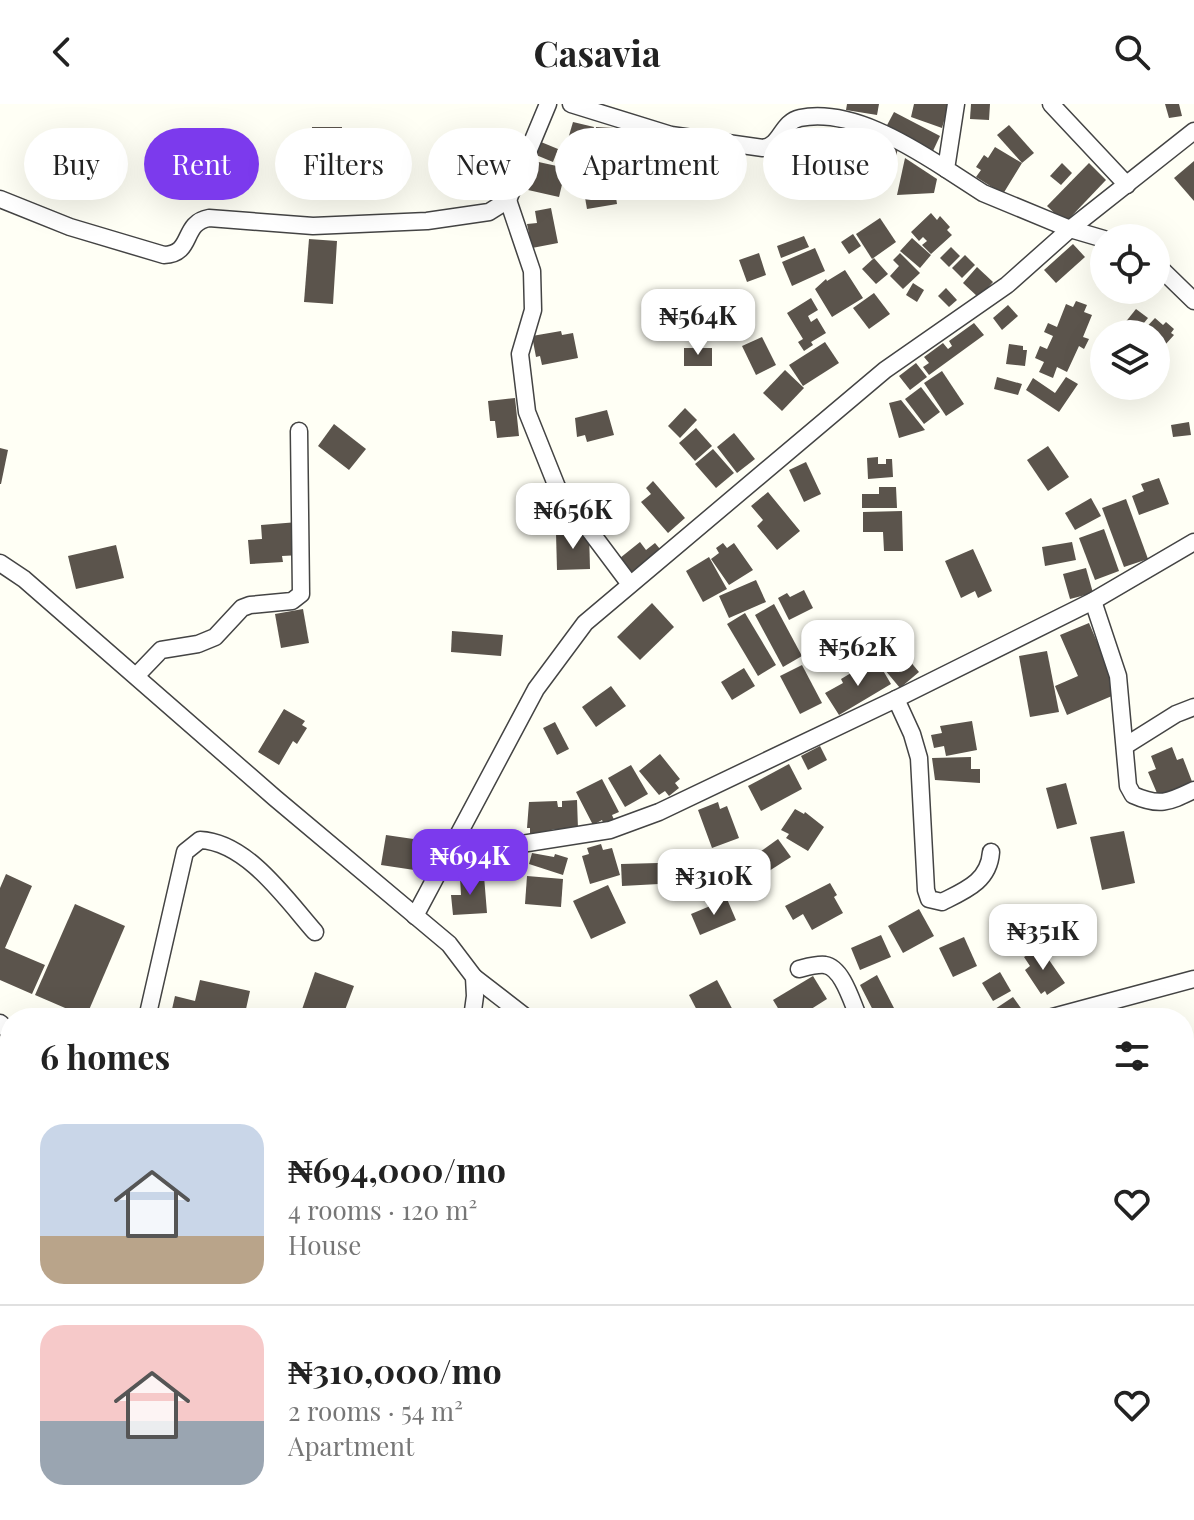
<!DOCTYPE html>
<html lang="en">
<head>
<meta charset="utf-8">
<style>
  :root { --surface:#fff; --page:#f2f2f2; --text:#222; --muted:#767676; --line:#e0e0e0; --accent:#7c3aed }
  body { margin:0; font-family:"Playfair Display",serif; background:var(--page); color:var(--text); height:100vh; display:flex; flex-direction:column; font-size:30px; white-space:nowrap }
  * { box-sizing:border-box; margin:0 }
  p { font-size:26px; color:var(--muted) }
  .icon { flex:none; width:44px; height:44px; fill:none; stroke:currentColor; stroke-width:2; stroke-linecap:round; stroke-linejoin:round }
  .map { position:relative; flex:1; overflow:hidden }
  .side { position:absolute; left:0px; top:904px; width:1194px; height:512px; display:flex; flex-direction:column; background:var(--surface); border-radius:32px 32px 0 0; box-shadow:0 8px 32px #0002 }
  .side>* { flex:none }
  .hud { position:absolute; left:24px; top:24px; width:1146px; height:72px; display:flex; gap:16px }
  .buttons { position:absolute; left:1090px; top:120px; display:grid; gap:16px }
  .buttons a { display:grid; place-items:center; width:80px; height:80px; border-radius:50%; background:var(--surface); box-shadow:0 8px 32px #0002; font-size:40px }
  .price { position:absolute; translate:-50% -68px; padding:0 18px; border-radius:16px; background:#fff; color:#222; font-size:26px; line-height:52px; filter:drop-shadow(0 2px 4px #0008) }
  .price::after { content:''; position:absolute; left:50%; top:48px; width:24px; height:18px; margin-left:-12px; background:inherit; clip-path:polygon(0 0,100% 0,50% 100%) }
  .price.selected { background:var(--accent); color:#fff }
  ul { padding:0; list-style:none }
  li { display:flex; align-items:center; gap:24px; height:200px; padding:0 40px }
  li+li { border-top:2px solid var(--line) }
  li span { display:grid; place-items:center; flex:none; width:224px; height:160px; border-radius:24px; color:#555 }
  li>.icon { margin-inline-start:auto }
  span .icon { width:96px; height:96px; fill:#fffc; stroke-width:1 }
  li b { font-size:34px }
  h2 { display:flex; justify-content:space-between; align-items:center; height:96px; padding:0 40px; font-size:34px }
  .chip { padding:0 28px; border-radius:36px; background:var(--surface); box-shadow:0 8px 32px #0002; font-size:28px; line-height:72px }
  .chip.selected { background:var(--accent); color:#fff }
  header { display:flex; justify-content:space-between; align-items:center; height:104px; padding:0 40px; background:var(--surface); font-size:36px; font-weight:700 }
  .map>svg:first-child { display:block }
  .building { fill:#5b544c }
  .lines { fill:none; stroke-linecap:round; stroke-linejoin:round }
  .minor-casing { stroke:#444; stroke-width:19 }
  .minor { stroke:#fff; stroke-width:16 }
</style>
</head>
<body>
<header><svg class="icon" aria-label="back" viewBox="0 0 24 24"><path d="M15 5l-7 7 7 7"/></svg>Casavia<svg class="icon" aria-label="search" viewBox="0 0 24 24"><circle cx="10" cy="10" r="6"/><path d="M15 15l6 6"/></svg></header>
<div class="map">
<svg width="1194" height="1416" viewBox="0 0 1194 1416">
  <rect width="100%" height="100%" fill="#fffff5"/>
  <g class="building">
    <path d="M847 0H879L877 11 846 6Z"/>
    <path d="M914 0H949L942 24 911 13Z"/>
    <path d="M971 0H990L989 16 970 15Z"/>
    <path d="M1165 0H1179L1182 12 1169 14Z"/>
    <path d="M894 8 940 32 932 49 885 25Z"/>
    <path d="M573 18 594 23 589 41 568 35Z"/>
    <path d="M1009 21 1034 49 1022 59 997 31Z"/>
    <rect x="312" y="23" width="30" height="35"/>
    <path d="M596 23 614 24 612 47 594 46Z"/>
    <path d="M830 25 846 27 842 54 868 58 866 73 824 67Z"/>
    <rect x="352" y="30" width="34" height="40"/>
    <path d="M541 38 558 45 553 58 536 51Z"/>
    <path d="M878 40 898 44 894 61 875 57Z"/>
    <path d="M655 42H673L674 68 656 69Z"/>
    <path d="M712 43 713 71 678 72 677 45Z"/>
    <path d="M995 43 1022 59 1003 90 976 73 981 66 976 63 984 51 988 54Z"/>
    <path d="M820 53 821 62H816V70H827L828 83 781 85 779 55Z"/>
    <path d="M905 54 937 75 934 89 897 91Z"/>
    <path d="M534 57 566 64 559 93 528 86Z"/>
    <path d="M1194 57V97L1174 74Z"/>
    <path d="M1062 59 1072 69 1061 81 1050 72Z"/>
    <path d="M1089 59 1106 76 1065 119 1047 102Z"/>
    <path d="M611 60 617 100 587 105 580 65Z"/>
    <path d="M551 104 558 139 532 144 527 120 537 119 535 107Z"/>
    <path d="M931 109 937 116 940 112 950 123 947 126 952 131 931 150 922 141 927 137 923 133 919 137 911 128Z"/>
    <path d="M880 114 896 138 872 155 856 130Z"/>
    <path d="M853 130 861 142 849 150 841 138Z"/>
    <path d="M804 132 809 143 781 154 777 142Z"/>
    <path d="M912 134 931 151 920 164 900 147Z"/>
    <path d="M309 135 337 137 333 200 304 198Z"/>
    <path d="M1073 140 1085 153 1056 179 1044 166Z"/>
    <path d="M951 143 960 152 949 163 940 154Z"/>
    <path d="M815 144 825 167 792 182 782 158Z"/>
    <path d="M759 149 766 171 747 178 739 156Z"/>
    <path d="M900 149 920 169 903 185 890 172 899 162 893 156Z"/>
    <path d="M965 151 975 161 962 174 952 164Z"/>
    <path d="M874 154 888 170 876 180 862 165Z"/>
    <path d="M977 163 993 178 979 194 963 179Z"/>
    <path d="M845 166 863 194 832 213 815 185 826 175 827 177Z"/>
    <path d="M913 179 924 186 917 198 906 191Z"/>
    <path d="M946 184 957 196 949 203 938 192Z"/>
    <path d="M874 189 890 210 869 225 853 204Z"/>
    <path d="M811 194 818 206 808 212 811 218 817 214 826 229 811 238 813 241 804 247 798 238 803 235 787 209Z"/>
    <path d="M1076 197 1087 201 1084 208 1092 211 1083 233 1089 235 1084 245 1079 242 1067 268 1057 263 1053 274 1039 268 1044 258 1035 254 1040 242 1047 245 1053 232 1044 228 1048 219 1057 223 1066 200 1073 203Z"/>
    <path d="M1008 201 1018 212 1002 226 993 214Z"/>
    <path d="M1136 205 1148 214 1135 230H1116Z"/>
    <path d="M1155 214 1163 221 1166 218 1174 225 1171 229 1174 231 1156 251V230H1140Z"/>
    <path d="M974 219 984 231 929 271 923 263 929 259 924 253 943 239 948 245 952 242 949 237Z"/>
    <path d="M561 227 562 231 573 229 578 254 542 261 540 252 536 253 532 232Z"/>
    <path d="M762 233 776 261 756 271 742 242Z"/>
    <path d="M825 238 839 259 803 282 789 261Z"/>
    <path d="M1009 240 1023 242V246H1027L1025 262 1006 260Z"/>
    <rect x="684" y="244" width="28" height="18"/>
    <path d="M916 259 927 273 910 286 899 272Z"/>
    <path d="M785 266 804 284 782 307 763 289Z"/>
    <path d="M942 267 964 300 946 312 924 279Z"/>
    <path d="M997 273 1022 280 1018 291 994 285Z"/>
    <path d="M1066 273 1078 280 1059 308 1026 286 1033 274 1055 289Z"/>
    <path d="M921 283 940 308 924 320 905 295Z"/>
    <path d="M515 294 519 332 497 334 495 317H490L488 297Z"/>
    <path d="M901 296 925 326 899 334 889 299Z"/>
    <path d="M685 304 697 316 680 334 668 322Z"/>
    <path d="M607 306 614 331 587 338 585 331 577 333 575 314Z"/>
    <path d="M1189 318 1191 331 1173 333 1171 321Z"/>
    <path d="M334 320 366 345 349 366 318 342Z"/>
    <path d="M696 324 712 342 695 357 679 339Z"/>
    <path d="M734 329 755 355 737 369 717 343Z"/>
    <path d="M1048 342 1069 373 1048 387 1027 356Z"/>
    <path d="M0 344 8 346 1 380H0Z"/>
    <path d="M713 345 734 369 716 384 695 360Z"/>
    <path d="M878 353V360H886V355H892L893 373 868 375 867 354Z"/>
    <path d="M806 358 821 390 804 398 789 366Z"/>
    <path d="M1159 374 1169 400 1139 411 1132 392 1144 387 1141 380Z"/>
    <path d="M653 377 685 414 668 429 641 398 651 390 646 384Z"/>
    <path d="M879 383H896L897 404H862V390H879Z"/>
    <path d="M768 388 800 427 777 446 757 422 763 416 751 402Z"/>
    <path d="M1091 394 1101 412 1075 426 1065 409Z"/>
    <path d="M1126 395 1148 455 1124 463 1102 404Z"/>
    <path d="M902 407 903 447H884L883 428H863V408Z"/>
    <path d="M298 418 301 451 282 452 283 458 250 460 248 436 262 435 261 421Z"/>
    <path d="M1104 425 1119 467 1095 476 1079 434Z"/>
    <path d="M589 428 590 465 557 466 556 429Z"/>
    <path d="M640 438 646 446 655 439 660 445 627 473 615 458Z"/>
    <path d="M1072 438 1076 456 1045 462 1042 443Z"/>
    <path d="M723 439 727 444 734 439 753 466 729 481 711 455 719 449 716 444Z"/>
    <path d="M116 441 124 474 76 485 68 452Z"/>
    <path d="M973 445 992 487 978 494 975 487 961 494 945 457Z"/>
    <path d="M709 453 727 485 703 498 686 467Z"/>
    <path d="M1086 464 1093 489 1070 495 1063 470Z"/>
    <path d="M756 476 766 498 729 514 719 492Z"/>
    <path d="M804 486 813 504 789 516 778 494 787 489 790 493Z"/>
    <path d="M652 499 674 523 640 556 617 533Z"/>
    <path d="M774 500 802 552 783 563 755 511Z"/>
    <path d="M303 505 309 539 281 544 275 510Z"/>
    <path d="M745 509 776 561 758 572 727 520Z"/>
    <path d="M1089 519 1119 589 1067 611 1055 582 1078 572 1060 531Z"/>
    <path d="M872 524 878 531 884 526 919 568 900 584 865 542 868 539 862 532Z"/>
    <path d="M452 527 503 531 501 552 451 548Z"/>
    <path d="M1047 547 1059 608 1030 613 1019 552Z"/>
    <path d="M871 557 876 566 881 563 891 580 839 611 825 589 843 579 841 575Z"/>
    <path d="M802 561 822 599 800 610 780 572Z"/>
    <path d="M744 564 755 582 732 596 721 578Z"/>
    <path d="M611 582 626 602 596 623 582 603Z"/>
    <path d="M284 605 305 617 302 621 307 624 297 640 293 637 279 661 258 648Z"/>
    <path d="M972 617 977 646 946 652 944 642 934 644 931 631 942 629 940 622Z"/>
    <path d="M555 618 569 645 557 651 543 624Z"/>
    <path d="M820 642 827 656 808 666 801 652Z"/>
    <path d="M1172 643 1177 656 1183 654 1193 680 1159 694 1148 668 1156 665 1151 652Z"/>
    <path d="M660 650 680 675 675 679 679 684 669 692 665 687 659 691 639 667Z"/>
    <path d="M971 653V665H980V679L935 676 932 654Z"/>
    <path d="M789 660 802 685 761 707 748 682Z"/>
    <path d="M631 661 648 690 625 703 608 674Z"/>
    <path d="M602 675 619 708 612 711 615 718 605 723 602 716 593 721 576 688Z"/>
    <path d="M1066 679 1077 720 1057 725 1046 684Z"/>
    <path d="M577 696 578 725 556 731V725L551 726V730H530V724H527L529 698 557 697 558 703H562V697Z"/>
    <path d="M718 698 720 705 727 702 739 734 712 744 698 706Z"/>
    <path d="M795 705 804 710 805 708 824 723 808 747 786 734 789 730 781 726Z"/>
    <path d="M1124 727 1135 779 1102 786 1090 733Z"/>
    <path d="M386 731 427 737 421 767 381 761Z"/>
    <path d="M778 735 791 753 769 767 757 750Z"/>
    <path d="M601 740 603 746 612 744 620 771 590 780 582 752 589 750 587 744Z"/>
    <path d="M532 749 554 753 555 750 568 754 563 771 529 760Z"/>
    <path d="M658 759 659 780 622 782 621 760Z"/>
    <path d="M6 770 32 782 5 844 45 861 32 890 0 876V784Z"/>
    <path d="M484 772 487 809 453 811 451 791H461L460 774Z"/>
    <path d="M527 772 563 775 561 803 525 800Z"/>
    <path d="M830 779 837 791 834 793 843 809 812 826 803 810 793 816 785 802Z"/>
    <path d="M608 781 626 819 591 835 573 797Z"/>
    <path d="M727 795 736 816 700 831 691 810Z"/>
    <path d="M75 800 125 822 86 913 35 891Z"/>
    <path d="M919 805 934 832 903 849 888 822Z"/>
    <path d="M881 831 891 853 860 866 851 844Z"/>
    <path d="M964 833 977 862 953 873 939 844Z"/>
    <path d="M1040 843 1065 879 1047 891 1045 887 1041 890 1025 866 1030 862 1024 853Z"/>
    <path d="M315 868 354 882 342 914H299Z"/>
    <path d="M1000 868 1011 887 993 897 982 879Z"/>
    <path d="M877 871 895 906 881 914H877L860 881Z"/>
    <path d="M813 872 827 895 797 914H784L773 896Z"/>
    <path d="M200 876 250 887 244 914H170L175 892 195 897Z"/>
    <path d="M717 876 737 914H701L689 891Z"/>
    <path d="M1013 893 1028 914H1002L995 905Z"/>
    <path d="M406 906 433 909 431 914H404Z"/>
    <path d="M1184 979 1194 988V1030L1184 1020Z"/>
    <path d="M1184 1056 1194 1067V1106L1184 1095Z"/>
    <path d="M1184 1243 1194 1278 1184 1282Z"/>
    <path d="M460 1406H486L482 1416 459 1409Z"/>
    <path d="M752 1406H788L789 1407 781 1416H763Z"/>
    <path d="M861 1406H872L885 1416H857L855 1414Z"/>
    <path d="M966 1406H1000L1004 1409 999 1416H960Z"/>
  </g>
  <g class="lines">
    <g class="minor-casing">
      <g id="minor">
        <path d="M571 0 671 31 763 44C781 42 781 18 800 14 849 4 907 40 946 65"/>
        <path d="M956 0 946 65 983 89 1070 125 1104 135"/>
        <path d="M1051 0 1127 81"/>
        <path d="M0 95 70 123 164 151C194 150 181 119 209 114L313 122 427 117 489 108 508 96 548 0"/>
        <path d="M508 96 532 167 533 206 520 250 527 308 557 383 629 479"/>
        <path d="M1156 160 1194 197"/>
        <path d="M0 459 24 475 275 694 449 840 474 873 475 892 472 914"/>
        <path d="M1093 497 1118 572 1128 682 1133 691C1160 703 1169 698 1194 686"/>
        <path d="M137 571 161 546 198 540 215 533 242 504 250 501 292 497 301 490 299 327"/>
        <path d="M896 595 912 630 919 654 926 786 929 795 942 798C966 786 989 777 991 748"/>
        <path d="M1125 642 1176 610 1194 603"/>
        <path d="M446 752 610 726 659 708 896 595 1093 497 1194 438"/>
        <path d="M415 812 536 585 585 519 885 266 1007 181 1070 125 1194 27"/>
        <path d="M799 865C807 863 817 860 825 861 843 864 852 899 859 914"/>
        <path d="M474 873 527 914"/>
        <path d="M147 914 185 748 200 736C247 738 286 795 315 828"/>
        <path d="M938 914H946"/>
        <path d="M1049 914 1194 875"/>
        <path d="M0 919 10 928"/>
        <path d="M1184 1148 1194 1163"/>
        <path d="M6 1236 10 1219"/>
        <path d="M0 1256 10 1258"/>
        <path d="M661 1406 673 1416"/>
        <path d="M1070 1406 1086 1416"/>
        <path d="M62 1416 67 1406"/>
        <path d="M332 1416 335 1406"/>
        <path d="M595 1416 599 1406"/>
      </g>
    </g>
    <use href="#minor" class="minor"/>
  </g>
</svg>
<div class="buttons">
<a><svg class="icon" aria-label="locate" viewBox="0 0 24 24"><circle cx="12" cy="12" r="6"/><path d="M12 2v4M12 18v4M2 12h4M18 12h4"/></svg></a>
<a><svg class="icon" aria-label="layers" viewBox="0 0 24 24"><path d="M12 4l9 5-9 5-9-5zM3 14l9 5 9-5"/></svg></a>
</div>
<b class="price" style="left:698px;top:253px">₦564K</b>
<b class="price" style="left:573px;top:447px">₦656K</b>
<b class="price" style="left:858px;top:584px">₦562K</b>
<b class="price selected" style="left:470px;top:793px">₦694K</b>
<b class="price" style="left:714px;top:813px">₦310K</b>
<b class="price" style="left:1043px;top:868px">₦351K</b>
<div class="hud">
<a class="chip">Buy</a>
<a class="chip selected">Rent</a>
<a class="chip">Filters</a>
<a class="chip">New</a>
<a class="chip">Apartment</a>
<a class="chip">House</a>
</div>
<section class="side">
<h2>6 homes<svg class="icon" aria-label="filters" viewBox="0 0 24 24"><path d="M4 7h16M4 17h16"/><circle cx="9" cy="7" r="2"/><circle cx="15" cy="17" r="2"/></svg></h2>
<ul>
<li><span style="background:linear-gradient(#c9d6e8 70%,#b9a48a 0)"><svg class="icon" aria-label="home" viewBox="0 0 24 24"><path d="M3 11l9-7 9 7M6 9v11h12V9"/></svg></span><div><b>₦694,000/mo</b><p>4 rooms · 120 m²</p><p>House</p></div><svg class="icon" aria-label="heart" viewBox="0 0 24 24"><path d="M12 20l-8-8c-3-5 5-10 8-4 3-6 11-1 8 4z"/></svg></li>
<li><span style="background:linear-gradient(#f6c9c9 60%,#9aa5b1 0)"><svg class="icon" aria-label="home" viewBox="0 0 24 24"><path d="M3 11l9-7 9 7M6 9v11h12V9"/></svg></span><div><b>₦310,000/mo</b><p>2 rooms · 54 m²</p><p>Apartment</p></div><svg class="icon" aria-label="heart" viewBox="0 0 24 24"><path d="M12 20l-8-8c-3-5 5-10 8-4 3-6 11-1 8 4z"/></svg></li>
</ul>
</section>
</div>
</body>
</html>
